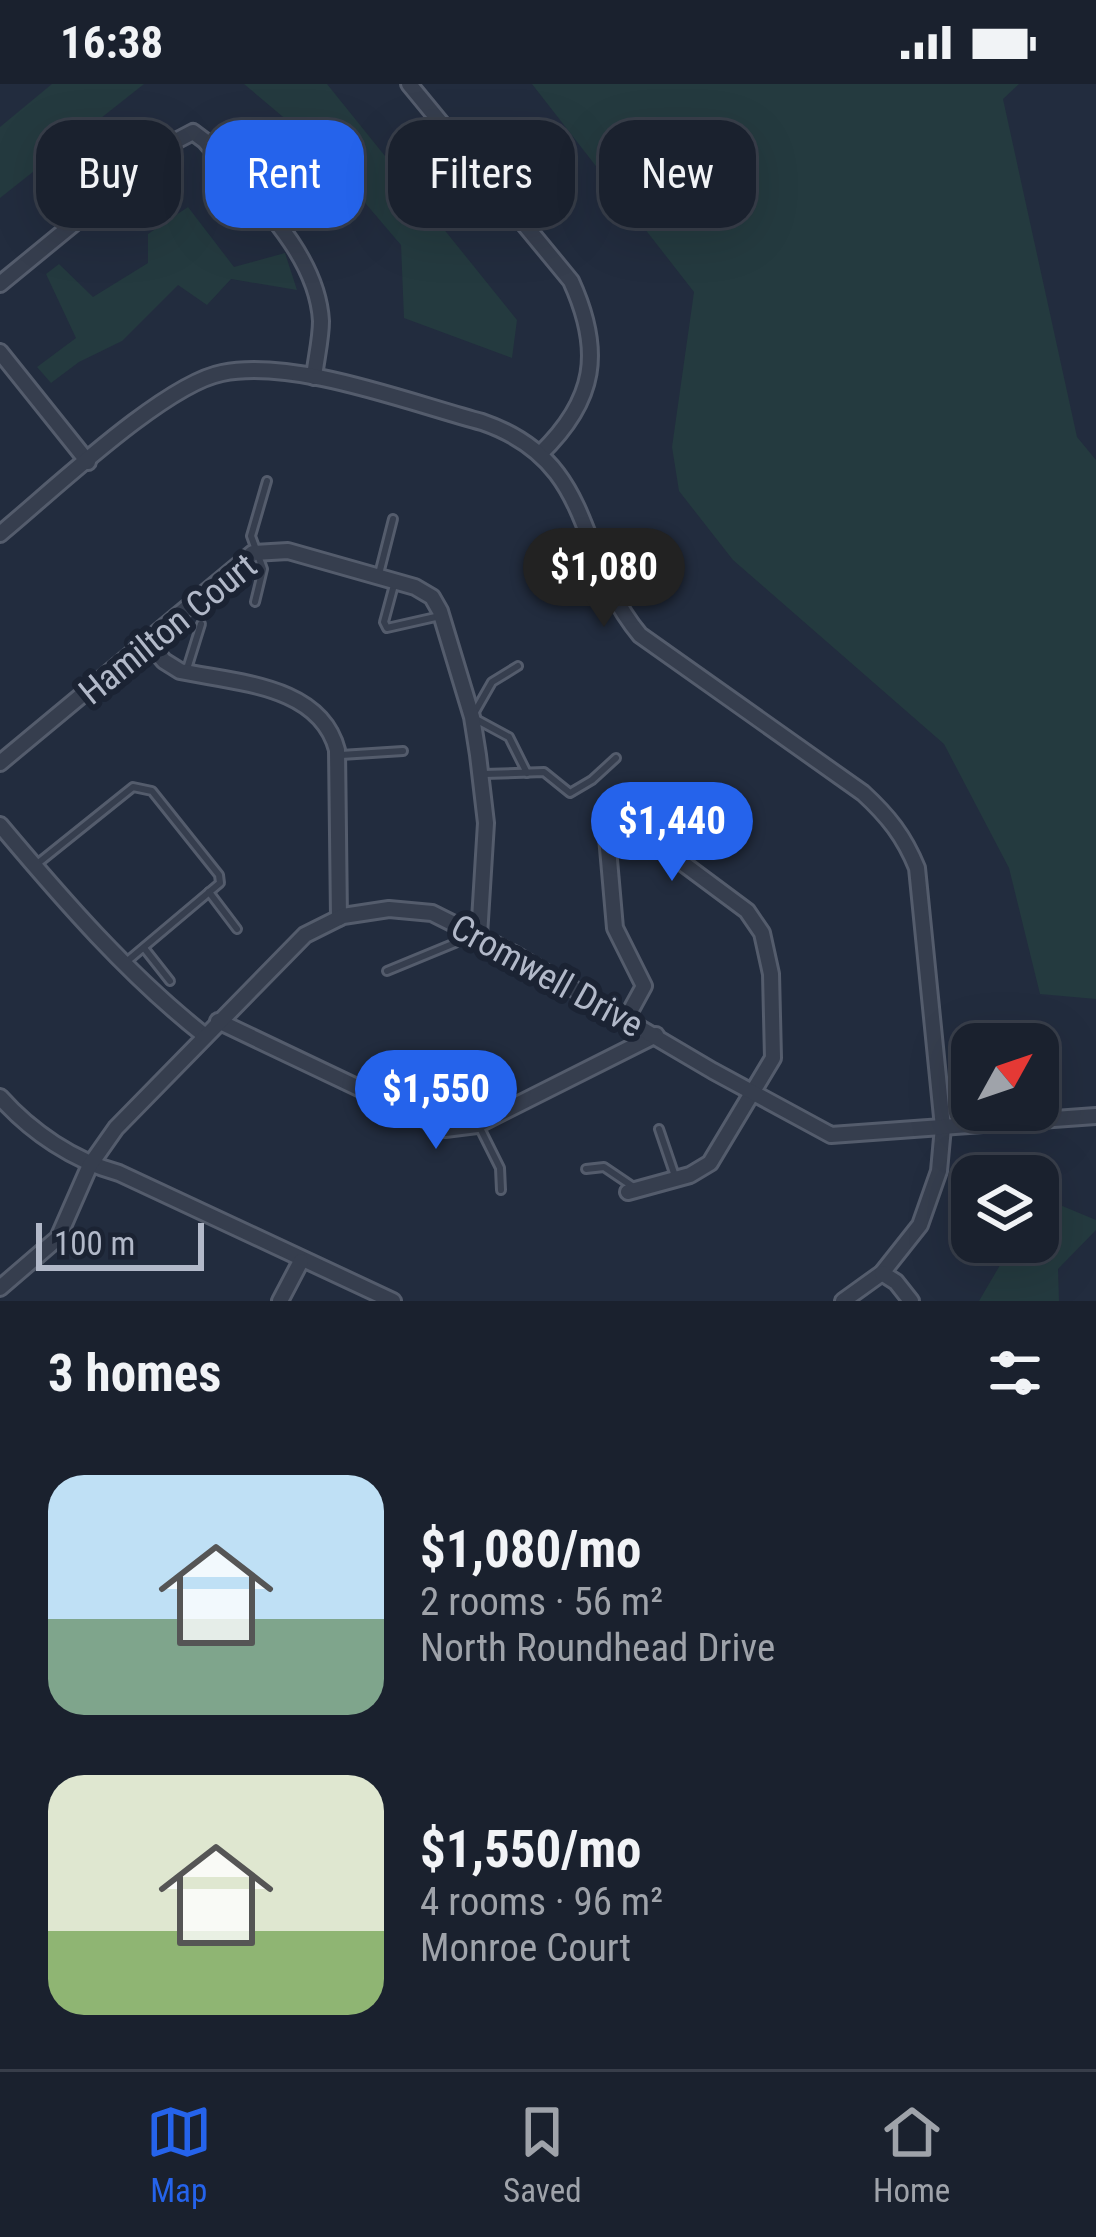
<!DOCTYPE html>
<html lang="en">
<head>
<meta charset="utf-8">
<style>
  :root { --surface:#1a212e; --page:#232936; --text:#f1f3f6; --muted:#9fa3aa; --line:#383e4a; --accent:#2563eb }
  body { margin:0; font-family:"Roboto Condensed",sans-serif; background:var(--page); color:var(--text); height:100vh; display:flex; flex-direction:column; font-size:45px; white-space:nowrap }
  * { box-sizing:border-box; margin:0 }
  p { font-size:39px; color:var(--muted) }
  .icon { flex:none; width:66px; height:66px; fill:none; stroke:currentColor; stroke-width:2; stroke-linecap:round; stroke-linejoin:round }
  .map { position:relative; height:1217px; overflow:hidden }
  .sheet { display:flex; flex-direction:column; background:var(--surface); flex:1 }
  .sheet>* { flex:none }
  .banner { position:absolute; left:36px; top:36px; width:1026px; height:108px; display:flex; gap:24px }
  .needle { width:78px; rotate:50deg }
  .buttons { position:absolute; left:951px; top:939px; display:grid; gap:24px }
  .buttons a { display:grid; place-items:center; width:108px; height:108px; border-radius:24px; background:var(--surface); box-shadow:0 12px 48px #0002,0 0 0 3px var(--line); font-size:60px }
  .scale { position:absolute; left:36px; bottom:30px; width:168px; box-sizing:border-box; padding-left:12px; border:6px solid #b2b9c9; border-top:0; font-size:33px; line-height:42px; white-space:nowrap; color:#b2b9c9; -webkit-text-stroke:9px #1b2333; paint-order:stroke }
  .price { position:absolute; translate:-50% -102px; padding:0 27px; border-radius:42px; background:var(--accent); color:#fff; font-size:39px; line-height:78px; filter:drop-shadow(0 3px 6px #0008) }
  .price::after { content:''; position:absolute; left:50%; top:72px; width:36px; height:27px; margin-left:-18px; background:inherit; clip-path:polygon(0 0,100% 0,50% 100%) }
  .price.current { background:#222; color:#fff }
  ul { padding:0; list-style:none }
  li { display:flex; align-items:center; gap:36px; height:300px; padding:0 48px }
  li span { display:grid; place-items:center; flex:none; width:336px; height:240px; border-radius:36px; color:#555 }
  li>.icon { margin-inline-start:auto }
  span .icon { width:144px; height:144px; fill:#fffc; stroke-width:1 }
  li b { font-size:51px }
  h2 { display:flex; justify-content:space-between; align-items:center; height:144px; padding:0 48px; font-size:51px }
  .chip { padding:0 42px; border-radius:36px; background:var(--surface); box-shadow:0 12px 48px #0002,0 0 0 3px var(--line); font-size:42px; line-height:108px }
  .chip.current { background:var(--accent); color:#fff }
  .status { display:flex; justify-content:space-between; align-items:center; height:84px; padding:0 60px; background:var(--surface); direction:ltr }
  .status svg { height:33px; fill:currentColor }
  .menu { display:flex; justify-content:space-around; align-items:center; height:168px; border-top:3px solid var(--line); background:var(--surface); font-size:33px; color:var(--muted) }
  .menu a { display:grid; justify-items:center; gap:6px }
  .menu .current { color:var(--accent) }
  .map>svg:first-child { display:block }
  .green { fill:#243a3f }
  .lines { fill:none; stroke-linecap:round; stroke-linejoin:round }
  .lane-casing { stroke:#545c6c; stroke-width:12 }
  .street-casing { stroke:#545c6c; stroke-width:20 }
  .lane { stroke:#363e4e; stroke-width:6 }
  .street { stroke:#363e4e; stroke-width:14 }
  .labels { text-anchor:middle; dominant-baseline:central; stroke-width:12; stroke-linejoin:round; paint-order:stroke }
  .street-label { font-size:36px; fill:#b2b9c9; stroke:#1b2333 }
</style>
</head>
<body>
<div class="status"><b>16:38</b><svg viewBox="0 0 49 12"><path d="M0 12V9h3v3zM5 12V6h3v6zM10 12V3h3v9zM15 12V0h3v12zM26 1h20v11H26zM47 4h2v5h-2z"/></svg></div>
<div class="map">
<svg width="1096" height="1217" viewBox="0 0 1096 1217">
  <rect width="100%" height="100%" fill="#222c3e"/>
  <g class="green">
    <path d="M52 0H144L0 114V43Z"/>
    <path d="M244 0H327L517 236 512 274 404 234 401 161 314 59Z"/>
    <path d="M532 0H1019L1003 15 1077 353 1096 376V915L1040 910 1009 784 944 660 733 476 679 407 672 363 694 208Z"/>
    <path d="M188 123 234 183 285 169 297 206 231 195 207 221 178 201 122 257 79 278 51 299 37 283 76 254 46 190 59 180 93 213 148 179V150Z"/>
    <path d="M1060 1121 1096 1136V1146L1058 1185 1059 1217H979L1003 1176 1022 1158H1038V1143Z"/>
  </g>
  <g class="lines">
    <g class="lane-casing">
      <g id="lane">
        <path d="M379 490 393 435"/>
        <path d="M394 501 384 538 387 544 440 532"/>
        <path d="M255 518 263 485 251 452 267 397"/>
        <path d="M518 582 492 598 472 633 509 653 527 689"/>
        <path d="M186 588 201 540"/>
        <path d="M341 671 403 667"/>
        <path d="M484 690 544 688 570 709 592 696 616 674"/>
        <path d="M37 780 133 703 152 707 219 791 220 799 125 879"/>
        <path d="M209 808 237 845"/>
        <path d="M144 864 170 897"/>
        <path d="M387 887 455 859 464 848"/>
        <path d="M480 1044 500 1084 501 1106"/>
        <path d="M659 1045 675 1092"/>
        <path d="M586 1085 604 1083 635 1104"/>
      </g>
    </g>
    <g class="street-casing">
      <g id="street">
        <path d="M409 0 571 197C603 267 596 316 540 370"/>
        <path d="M0 200 172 59 193 48 205 57C248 108 317 166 321 237 321 255 316 275 314 293"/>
        <path d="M0 268 88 378"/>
        <path d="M0 450C50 409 164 300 222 289 294 274 410 319 482 338 598 378 574 472 640 551L863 709C888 732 904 752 917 784L943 1043 939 1087 920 1141 882 1189 843 1217"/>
        <path d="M148 558 164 577 180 587C237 599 320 601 337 666L339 834"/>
        <path d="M0 679 253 469 288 467 415 503 432 513 440 527 472 633 478 671 486 739 479 852"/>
        <path d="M0 741C63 816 128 891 204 951"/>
        <path d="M627 933 644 902 615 844 605 730 614 728 747 827 762 849 771 890 773 974 710 1079 690 1091 628 1108"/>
        <path d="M218 937 445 1045 477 1041 656 951"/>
        <path d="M0 1013C31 1048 74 1077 119 1089L393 1217"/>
        <path d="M882 1189 896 1198 911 1217"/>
        <path d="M0 1204 58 1154 90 1081 116 1044 305 851 343 832 389 825 432 829 516 871 713 987 831 1051 1096 1032"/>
        <path d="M280 1217 301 1177"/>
      </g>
    </g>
    <use href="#lane" class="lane"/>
    <use href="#street" class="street"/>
  </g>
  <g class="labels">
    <g class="street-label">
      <text transform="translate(168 545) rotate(-39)">Hamilton Court</text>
      <text transform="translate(547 892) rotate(29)">Cromwell Drive</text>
    </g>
  </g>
</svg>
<div class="buttons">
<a><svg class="needle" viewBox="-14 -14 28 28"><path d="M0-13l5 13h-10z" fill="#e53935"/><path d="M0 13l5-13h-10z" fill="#9fa3aa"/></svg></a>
<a><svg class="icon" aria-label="layers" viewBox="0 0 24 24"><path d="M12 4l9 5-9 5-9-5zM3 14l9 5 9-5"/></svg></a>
</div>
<div class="scale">100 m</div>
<b class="price current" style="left:604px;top:546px">$1,080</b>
<b class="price" style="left:672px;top:800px">$1,440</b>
<b class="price" style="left:436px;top:1068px">$1,550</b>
<div class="banner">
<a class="chip">Buy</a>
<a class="chip current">Rent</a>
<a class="chip">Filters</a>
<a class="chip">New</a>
</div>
</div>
<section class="sheet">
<h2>3 homes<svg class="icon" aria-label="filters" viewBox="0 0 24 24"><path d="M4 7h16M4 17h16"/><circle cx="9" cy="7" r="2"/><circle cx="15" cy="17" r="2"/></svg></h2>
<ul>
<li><span style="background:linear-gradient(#bfe0f5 60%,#7fa58c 0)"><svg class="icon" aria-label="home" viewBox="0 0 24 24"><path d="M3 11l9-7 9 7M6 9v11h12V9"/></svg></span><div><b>$1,080/mo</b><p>2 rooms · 56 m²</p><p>North Roundhead Drive</p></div></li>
<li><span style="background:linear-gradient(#dfe7d0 65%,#8fb573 0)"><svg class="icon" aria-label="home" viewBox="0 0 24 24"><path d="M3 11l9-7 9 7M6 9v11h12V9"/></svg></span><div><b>$1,550/mo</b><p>4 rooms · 96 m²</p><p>Monroe Court</p></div></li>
</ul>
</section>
<nav class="menu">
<a class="current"><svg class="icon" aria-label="map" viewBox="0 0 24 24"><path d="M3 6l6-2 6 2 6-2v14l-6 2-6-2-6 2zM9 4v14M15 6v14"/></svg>Map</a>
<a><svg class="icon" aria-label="saved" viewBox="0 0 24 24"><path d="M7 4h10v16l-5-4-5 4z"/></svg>Saved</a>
<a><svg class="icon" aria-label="home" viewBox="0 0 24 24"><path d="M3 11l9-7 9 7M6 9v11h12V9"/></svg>Home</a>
</nav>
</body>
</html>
